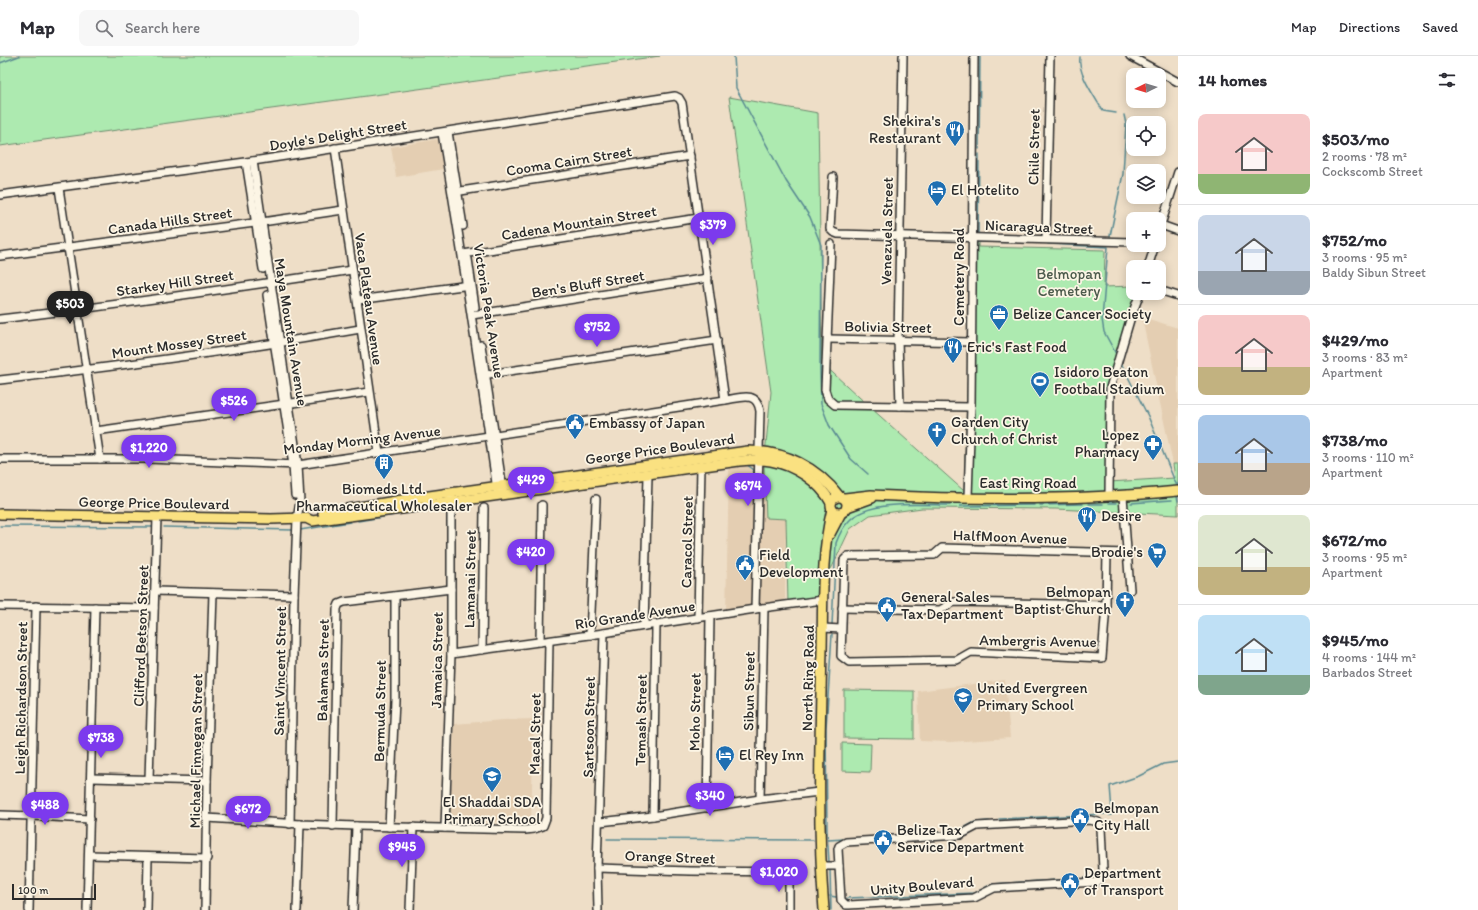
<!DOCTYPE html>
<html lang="en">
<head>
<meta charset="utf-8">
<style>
  :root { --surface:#fff; --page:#f7f7f7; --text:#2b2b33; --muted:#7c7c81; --line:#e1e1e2; --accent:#7c3aed }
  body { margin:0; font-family:Itim,sans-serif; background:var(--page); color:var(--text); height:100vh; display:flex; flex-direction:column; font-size:15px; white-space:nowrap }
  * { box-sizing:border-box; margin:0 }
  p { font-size:13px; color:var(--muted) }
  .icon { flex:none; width:22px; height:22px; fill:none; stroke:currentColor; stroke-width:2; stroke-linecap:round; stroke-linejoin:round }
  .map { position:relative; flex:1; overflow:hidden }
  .panel { display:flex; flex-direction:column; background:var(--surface); width:300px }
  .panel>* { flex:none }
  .needle { width:26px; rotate:265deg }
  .tools { position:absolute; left:1126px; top:12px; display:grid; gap:8px }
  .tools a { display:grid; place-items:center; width:40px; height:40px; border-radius:8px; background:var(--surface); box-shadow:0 2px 10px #0003; font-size:20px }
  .scale { position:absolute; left:12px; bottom:10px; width:84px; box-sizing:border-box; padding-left:4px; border:2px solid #2b2b2b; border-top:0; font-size:11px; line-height:14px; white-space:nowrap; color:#2b2b2b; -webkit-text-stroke:3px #fcf5e5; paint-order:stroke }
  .price { position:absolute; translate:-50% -34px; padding:0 9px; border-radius:14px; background:var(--accent); color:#fff; font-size:13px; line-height:26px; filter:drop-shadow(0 1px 2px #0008) }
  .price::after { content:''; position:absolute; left:50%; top:24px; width:12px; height:9px; margin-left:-6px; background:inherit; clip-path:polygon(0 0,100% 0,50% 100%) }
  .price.current { background:#222; color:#fff }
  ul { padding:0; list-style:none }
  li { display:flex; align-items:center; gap:12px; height:100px; padding:0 20px }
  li+li { border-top:1px solid var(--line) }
  li span { display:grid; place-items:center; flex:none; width:112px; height:80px; border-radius:8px; color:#555 }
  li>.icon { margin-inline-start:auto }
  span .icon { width:48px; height:48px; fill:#fffc; stroke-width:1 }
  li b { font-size:17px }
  h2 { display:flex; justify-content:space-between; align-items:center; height:48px; padding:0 20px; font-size:17px }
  header { display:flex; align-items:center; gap:24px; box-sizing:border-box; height:56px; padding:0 20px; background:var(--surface); border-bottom:1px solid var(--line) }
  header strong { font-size:19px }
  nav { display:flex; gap:22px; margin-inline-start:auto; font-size:14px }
  .search { width:280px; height:36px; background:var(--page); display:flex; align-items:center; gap:10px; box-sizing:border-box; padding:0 14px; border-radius:8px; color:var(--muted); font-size:15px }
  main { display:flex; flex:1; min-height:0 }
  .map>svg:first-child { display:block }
  .built { fill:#e4ceb2 }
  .green { fill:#adeab0; stroke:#6c8a6e }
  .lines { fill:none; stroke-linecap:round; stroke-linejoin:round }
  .stream { stroke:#598991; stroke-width:1.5 }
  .minor-casing { stroke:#2b2b2b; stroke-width:10 }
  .major-casing { stroke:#2b2b2b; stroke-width:12 }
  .minor { stroke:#fcf5e5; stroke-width:7 }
  .major { stroke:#fae181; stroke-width:9 }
  .labels { text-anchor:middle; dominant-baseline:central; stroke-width:3.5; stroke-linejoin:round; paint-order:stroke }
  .poi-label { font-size:15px; fill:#2b2b2b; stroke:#fcf5e5; text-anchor:start }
  .street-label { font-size:15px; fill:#2b2b2b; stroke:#fcf5e5 }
  .park-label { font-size:15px; fill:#4c5b4c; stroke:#fcf5e5 }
</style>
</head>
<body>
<header>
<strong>Map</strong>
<div class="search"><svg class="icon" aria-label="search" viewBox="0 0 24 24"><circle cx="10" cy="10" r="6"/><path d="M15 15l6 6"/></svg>Search here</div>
<nav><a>Map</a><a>Directions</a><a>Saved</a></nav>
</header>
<main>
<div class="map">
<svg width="1178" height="854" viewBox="0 0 1178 854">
  <rect width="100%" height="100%" fill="#eedec7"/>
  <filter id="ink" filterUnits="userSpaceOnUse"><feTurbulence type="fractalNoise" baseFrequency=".025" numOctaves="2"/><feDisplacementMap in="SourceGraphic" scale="8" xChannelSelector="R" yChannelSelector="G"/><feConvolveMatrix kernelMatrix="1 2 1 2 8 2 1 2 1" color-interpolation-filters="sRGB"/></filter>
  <g filter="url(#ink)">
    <g class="built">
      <path d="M438 83 443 113 396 121 391 91Z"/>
      <path d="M1142 261 1178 272V408H1173L1143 267 1141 263Z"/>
      <path d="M764 409 766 462 786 463 785 550 726 558 729 410Z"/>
      <path d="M1005 624 1010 682 950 686 920 685 918 635Z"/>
      <path d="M534 663 531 767 450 765 454 668 503 664Z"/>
    </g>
    <g class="green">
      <path d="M0 0H660L0 90Z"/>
      <path d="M729 41 818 57 822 307 871 352 964 435 972 183 978 182V191L1105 194 1104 231 1133 230V237H1136L1109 331V426L1175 422 1173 408H1178V459L1056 453 922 452 870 459 850 473 818 541 788 547 786 463 766 462 764 409 771 336Z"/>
      <path d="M844 634 914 635V683L844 682Z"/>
      <path d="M842 687 871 688 870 716 842 715Z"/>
    </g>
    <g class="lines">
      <g class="stream">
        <path d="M734 0 736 32 786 125 810 161 821 189 820 313 821 348 829 369 851 403 868 418"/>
        <path d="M1080 1C1077 17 1095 41 1103 55L1116 57"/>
        <path d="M0 7 19 0"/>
        <path d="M979 93 980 1"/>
        <path d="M978 178 979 98"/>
        <path d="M1110 180 1123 118 1126 68 1124 59"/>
        <path d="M978 186 1043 187"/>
        <path d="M1048 188 1108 191 1102 263 1104 276 1116 298"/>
        <path d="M1122 309 1148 360 1176 428H1178"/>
        <path d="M735 410 747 409 753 413 754 419V438"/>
        <path d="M1177 440 1178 445"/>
        <path d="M1109 447H1116"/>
        <path d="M1131 447 1172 444"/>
        <path d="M1089 448H1103"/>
        <path d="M1040 449 1083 448"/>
        <path d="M960 450 1034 449"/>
        <path d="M358 465 419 455"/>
        <path d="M0 470 154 471"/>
        <path d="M164 471 294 474"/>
        <path d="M300 474 350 466"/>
        <path d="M832 569 836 487C839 479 842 472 848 466 867 443 923 449 950 449"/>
        <path d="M1109 759H1111L1112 755 1110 730 1139 720 1163 708 1178 706"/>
        <path d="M999 763 1105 758"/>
        <path d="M919 778 960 774 975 766 989 765"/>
        <path d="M607 783 813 784"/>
        <path d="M828 784 894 780"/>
        <path d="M829 806 827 775 826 672 832 578"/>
        <path d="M830 815 831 854"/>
        <path d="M830 840 836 841"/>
        <path d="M847 842 975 837 992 828 1091 822"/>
      </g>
      <g class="minor-casing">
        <g id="minor">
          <path d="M1130 0 1178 26"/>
          <path d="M448 76 463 170"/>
          <path d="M442 77C462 196 480 315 497 434"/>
          <path d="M335 92 379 397"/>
          <path d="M253 105 298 409 300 446 297 463 294 539 290 768"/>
          <path d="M246 106 263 213"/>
          <path d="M833 121 830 173 833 176 838 178 1133 186"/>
          <path d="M59 132 100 403"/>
          <path d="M454 136 690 100"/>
          <path d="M0 139 253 105 675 40 679 42 682 47 725 344"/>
          <path d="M1161 169 1178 175"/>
          <path d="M1159 175 1178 116"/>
          <path d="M1046 183 1050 0"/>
          <path d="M831 188 825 334 828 343 835 349 971 351"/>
          <path d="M463 198 699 162"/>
          <path d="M0 200 262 166 343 154"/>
          <path d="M468 203 475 251"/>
          <path d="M1148 211 1155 189"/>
          <path d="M1159 234 1178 240"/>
          <path d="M267 239 293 409 295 439"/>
          <path d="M358 244 470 229"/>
          <path d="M472 259 708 222"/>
          <path d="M0 263C118 249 235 232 352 214"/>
          <path d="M828 283 971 286"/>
          <path d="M481 289 503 434"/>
          <path d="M482 319 717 284"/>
          <path d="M0 324C121 310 241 294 360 273"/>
          <path d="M900 350 898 284 903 0"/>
          <path d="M96 375 369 336"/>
          <path d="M0 403H148L298 409 725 344C740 342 757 334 760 355L755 553"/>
          <path d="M1109 440 1110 332 1130 264 1140 237"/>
          <path d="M1123 440 1130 534"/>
          <path d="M968 441 971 351 974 0"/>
          <path d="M1107 497 1106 549 1102 602 971 596 957 604 849 606 841 600 844 504 848 500 934 499 942 492 1127 497"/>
          <path d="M155 535 294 539"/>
          <path d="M0 550 154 552"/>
          <path d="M842 552 940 554 954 546 1106 549"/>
          <path d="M698 562 701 410"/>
          <path d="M644 570 648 419"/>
          <path d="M823 572 841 573"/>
          <path d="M590 579 596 443"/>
          <path d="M540 586 542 449"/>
          <path d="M482 594 484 452"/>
          <path d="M451 598 604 577 644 570 755 553 823 544"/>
          <path d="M91 722 207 725"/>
          <path d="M149 723 157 461"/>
          <path d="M760 743 764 552"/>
          <path d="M707 752 710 560"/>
          <path d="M0 759 32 760 90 763"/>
          <path d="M653 760 656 569"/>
          <path d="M207 762 300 768 356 770 525 774 534 773 543 770 546 762 549 585"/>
          <path d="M1090 764 1098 766 1101 772 1103 814 1100 823 1096 826 994 832 974 842 849 849H846L841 844 838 793 839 790 846 786 960 779 977 770Z"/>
          <path d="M600 766 653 760 760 743 819 736"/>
          <path d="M333 770 337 553 339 548 344 546 451 533"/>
          <path d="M389 771 395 644V540"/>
          <path d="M445 772 451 598V443"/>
          <path d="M89 799 207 802"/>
          <path d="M821 810H839"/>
          <path d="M597 812 690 815 783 816 789 820V854"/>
          <path d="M29 854 36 550"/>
          <path d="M87 854 95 551"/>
          <path d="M147 854 148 801"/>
          <path d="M205 854 207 725 213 537"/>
          <path d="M297 854 300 768"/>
          <path d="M353 854 356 770"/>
          <path d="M410 854 413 771"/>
          <path d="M598 854 597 812 604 577"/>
        </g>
      </g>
      <g class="major-casing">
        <g id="major">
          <circle cx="839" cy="449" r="8"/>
          <path d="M845 442 871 439C973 444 1076 445 1178 435"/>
          <path d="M847 451 872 442"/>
          <path d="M323 457 408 443 748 395C785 395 817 411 839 440"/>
          <path d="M0 458 271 463 306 462 312 465 409 452 739 405C749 404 760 403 771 405 794 409 820 426 831 447"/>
          <path d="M830 478 841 457"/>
          <path d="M824 854C817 767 820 681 822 594 823 547 821 498 832 453"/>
        </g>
      </g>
      <use href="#minor" class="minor"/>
      <use href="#major" class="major"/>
    </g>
  </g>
  <defs>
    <g id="restaurant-pin" transform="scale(1)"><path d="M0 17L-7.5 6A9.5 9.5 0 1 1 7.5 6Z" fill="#1f6fb2" stroke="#fcf5e5"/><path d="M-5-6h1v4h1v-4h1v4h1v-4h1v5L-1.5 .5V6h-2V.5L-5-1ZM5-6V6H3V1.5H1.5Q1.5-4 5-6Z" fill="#fff"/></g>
    <g id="hotel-pin" transform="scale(1)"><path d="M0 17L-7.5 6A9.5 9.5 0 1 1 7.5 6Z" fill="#1f6fb2" stroke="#fcf5e5"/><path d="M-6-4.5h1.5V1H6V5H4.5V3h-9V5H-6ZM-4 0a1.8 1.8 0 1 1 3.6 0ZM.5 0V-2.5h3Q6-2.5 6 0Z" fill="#fff"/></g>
    <g id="office-pin" transform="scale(1)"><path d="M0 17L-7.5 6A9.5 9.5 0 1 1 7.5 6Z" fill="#1f6fb2" stroke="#fcf5e5"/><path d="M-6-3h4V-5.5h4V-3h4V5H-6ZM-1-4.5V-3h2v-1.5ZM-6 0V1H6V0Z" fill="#fff"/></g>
    <g id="stadium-pin" transform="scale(1)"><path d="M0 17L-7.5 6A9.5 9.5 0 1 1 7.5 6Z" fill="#1f6fb2" stroke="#fcf5e5"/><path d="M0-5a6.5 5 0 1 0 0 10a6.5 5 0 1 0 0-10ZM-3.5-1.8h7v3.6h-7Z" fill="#fff"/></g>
    <g id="civic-pin" transform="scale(1)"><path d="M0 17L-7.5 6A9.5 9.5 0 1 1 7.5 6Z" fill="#1f6fb2" stroke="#fcf5e5"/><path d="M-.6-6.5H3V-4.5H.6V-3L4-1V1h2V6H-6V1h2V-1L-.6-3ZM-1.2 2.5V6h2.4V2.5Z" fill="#fff"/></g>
    <g id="church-pin" transform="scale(1)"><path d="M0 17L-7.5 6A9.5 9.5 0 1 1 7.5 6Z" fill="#1f6fb2" stroke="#fcf5e5"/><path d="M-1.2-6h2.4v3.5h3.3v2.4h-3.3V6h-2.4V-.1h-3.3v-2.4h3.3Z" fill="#fff"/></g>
    <g id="pharmacy-pin" transform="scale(1)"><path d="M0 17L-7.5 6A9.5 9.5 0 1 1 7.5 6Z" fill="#1f6fb2" stroke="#fcf5e5"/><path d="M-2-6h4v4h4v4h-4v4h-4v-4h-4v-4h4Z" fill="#fff"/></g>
    <g id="building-pin" transform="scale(1)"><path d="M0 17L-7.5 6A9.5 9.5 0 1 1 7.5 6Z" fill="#1f6fb2" stroke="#fcf5e5"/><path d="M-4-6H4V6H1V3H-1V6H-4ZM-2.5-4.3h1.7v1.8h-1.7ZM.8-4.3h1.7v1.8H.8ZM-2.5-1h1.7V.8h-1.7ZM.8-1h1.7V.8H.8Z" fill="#fff"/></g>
    <g id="supermarket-pin" transform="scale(1)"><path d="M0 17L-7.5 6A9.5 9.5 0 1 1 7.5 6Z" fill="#1f6fb2" stroke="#fcf5e5"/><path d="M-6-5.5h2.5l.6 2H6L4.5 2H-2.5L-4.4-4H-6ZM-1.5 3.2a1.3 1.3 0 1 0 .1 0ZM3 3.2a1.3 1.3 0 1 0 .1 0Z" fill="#fff"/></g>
    <g id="school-pin" transform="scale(1)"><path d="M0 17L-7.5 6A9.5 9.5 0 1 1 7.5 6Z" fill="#1f6fb2" stroke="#fcf5e5"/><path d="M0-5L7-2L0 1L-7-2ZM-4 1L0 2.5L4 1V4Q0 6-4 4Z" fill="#fff"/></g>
  </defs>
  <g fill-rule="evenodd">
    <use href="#restaurant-pin" x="955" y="74"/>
    <use href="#hotel-pin" x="937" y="134"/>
    <use href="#office-pin" x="999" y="258"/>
    <use href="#restaurant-pin" x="953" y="291"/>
    <use href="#stadium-pin" x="1040" y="325"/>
    <use href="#civic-pin" x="575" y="367"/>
    <use href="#church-pin" x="937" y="375"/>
    <use href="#pharmacy-pin" x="1153" y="388"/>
    <use href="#building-pin" x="384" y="407"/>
    <use href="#restaurant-pin" x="1087" y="460"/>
    <use href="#supermarket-pin" x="1157" y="496"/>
    <use href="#civic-pin" x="745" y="508"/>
    <use href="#church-pin" x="1125" y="545"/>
    <use href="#civic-pin" x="887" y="550"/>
    <use href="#school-pin" x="963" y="641"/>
    <use href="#hotel-pin" x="725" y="699"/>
    <use href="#school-pin" x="492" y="720"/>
    <use href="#civic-pin" x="1080" y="761"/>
    <use href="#civic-pin" x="883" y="783"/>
    <use href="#civic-pin" x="1070" y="826"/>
  </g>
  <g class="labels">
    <g class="poi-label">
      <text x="941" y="65" text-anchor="end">Shekira's<tspan x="941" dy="17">Restaurant</tspan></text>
      <text x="951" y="134">El Hotelito</text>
      <text x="1013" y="258">Belize Cancer Society</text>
      <text x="967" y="291">Eric's Fast Food</text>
      <text x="1054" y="316">Isidoro Beaton<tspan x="1054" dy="17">Football Stadium</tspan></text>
      <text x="951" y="366">Garden City<tspan x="951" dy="17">Church of Christ</tspan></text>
      <text x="589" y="367">Embassy of Japan</text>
      <text x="1139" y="379" text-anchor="end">Lopez<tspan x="1139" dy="17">Pharmacy</tspan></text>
      <text x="384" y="433" text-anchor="middle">Biomeds Ltd.<tspan x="384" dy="17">Pharmaceutical Wholesaler</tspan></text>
      <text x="1101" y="460">Desire</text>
      <text x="1143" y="496" text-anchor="end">Brodie's</text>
      <text x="759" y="499">Field<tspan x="759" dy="17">Development</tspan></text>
      <text x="1111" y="536" text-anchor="end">Belmopan<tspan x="1111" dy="17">Baptist Church</tspan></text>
      <text x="901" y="541">General Sales<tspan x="901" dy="17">Tax Department</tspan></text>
      <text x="977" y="632">United Evergreen<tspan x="977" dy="17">Primary School</tspan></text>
      <text x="739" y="699">El Rey Inn</text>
      <text x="492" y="746" text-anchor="middle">El Shaddai SDA<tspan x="492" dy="17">Primary School</tspan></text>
      <text x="1094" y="752">Belmopan<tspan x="1094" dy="17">City Hall</tspan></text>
      <text x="897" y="774">Belize Tax<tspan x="897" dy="17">Service Department</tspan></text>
      <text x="1084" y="817">Department<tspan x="1084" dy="17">of Transport</tspan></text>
    </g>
    <g class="street-label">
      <text transform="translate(338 79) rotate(-9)">Doyle's Delight Street</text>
      <text transform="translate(1034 91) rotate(-89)">Chile Street</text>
      <text transform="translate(569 105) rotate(-9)">Cooma Cairn Street</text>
      <text transform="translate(170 165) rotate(-8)">Canada Hills Street</text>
      <text transform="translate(579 167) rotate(-9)">Cadena Mountain Street</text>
      <text transform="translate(1039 171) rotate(2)">Nicaragua Street</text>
      <text transform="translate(887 175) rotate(-89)">Venezuela Street</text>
      <text transform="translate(959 221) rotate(-90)">Cemetery Road</text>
      <text transform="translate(175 227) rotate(-8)">Starkey Hill Street</text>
      <text transform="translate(588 228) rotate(-9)">Ben's Bluff Street</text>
      <text transform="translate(369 243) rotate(82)">Vaca Plateau Avenue</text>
      <text transform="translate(489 255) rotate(81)">Victoria Peak Avenue</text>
      <text transform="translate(888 271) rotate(1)">Bolivia Street</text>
      <text transform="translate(291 276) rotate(81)">Maya Mountain Avenue</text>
      <text transform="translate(179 288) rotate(-8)">Mount Mossey Street</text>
      <text transform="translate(362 384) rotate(-7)">Monday Morning Avenue</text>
      <text transform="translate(660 393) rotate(-8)">George Price Boulevard</text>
      <text x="1028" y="427">East Ring Road</text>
      <text transform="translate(154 447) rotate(1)">George Price Boulevard</text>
      <text transform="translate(1010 481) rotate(2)">HalfMoon Avenue</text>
      <text transform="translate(687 486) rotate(-89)">Caracol Street</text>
      <text transform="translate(470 523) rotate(-89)">Lamanai Street</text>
      <text transform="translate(635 559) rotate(-9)">Rio Grande Avenue</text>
      <text transform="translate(141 580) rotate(-88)">Clifford Betson Street</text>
      <text transform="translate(1038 585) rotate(1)">Ambergris Avenue</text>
      <text transform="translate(437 604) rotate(-89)">Jamaica Street</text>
      <text transform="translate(323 614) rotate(-89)">Bahamas Street</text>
      <text transform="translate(280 615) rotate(-89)">Saint Vincent Street</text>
      <text transform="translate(808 622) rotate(-89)">North Ring Road</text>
      <text transform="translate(749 635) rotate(-89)">Sibun Street</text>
      <text transform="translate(21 642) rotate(-89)">Leigh Richardson Street</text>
      <text transform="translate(380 655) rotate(-89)">Bermuda Street</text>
      <text transform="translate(695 656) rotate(-89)">Moho Street</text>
      <text transform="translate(641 664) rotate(-89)">Temash Street</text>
      <text transform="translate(589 671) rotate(-89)">Sartsoon Street</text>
      <text transform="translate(535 678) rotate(-89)">Macal Street</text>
      <text transform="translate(196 695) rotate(-89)">Michael Finnegan Street</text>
      <text transform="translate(670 801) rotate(2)">Orange Street</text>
      <text transform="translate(922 830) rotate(-5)">Unity Boulevard</text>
    </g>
    <g class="park-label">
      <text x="1069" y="218">Belmopan<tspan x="1069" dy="17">Cemetery</tspan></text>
    </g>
  </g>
</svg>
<div class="tools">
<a><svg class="needle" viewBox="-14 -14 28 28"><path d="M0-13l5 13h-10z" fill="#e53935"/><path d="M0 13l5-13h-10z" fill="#7c7c81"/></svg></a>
<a><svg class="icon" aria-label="locate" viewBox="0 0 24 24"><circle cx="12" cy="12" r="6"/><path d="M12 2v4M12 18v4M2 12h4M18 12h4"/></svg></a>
<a><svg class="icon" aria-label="layers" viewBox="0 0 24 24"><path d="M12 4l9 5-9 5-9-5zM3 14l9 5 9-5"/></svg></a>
<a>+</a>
<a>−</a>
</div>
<div class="scale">100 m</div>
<b class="price" style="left:713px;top:190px">$379</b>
<b class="price current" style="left:70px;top:269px">$503</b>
<b class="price" style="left:597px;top:292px">$752</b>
<b class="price" style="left:234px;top:366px">$526</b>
<b class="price" style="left:149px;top:413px">$1,220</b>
<b class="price" style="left:531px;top:445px">$429</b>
<b class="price" style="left:748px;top:451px">$674</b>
<b class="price" style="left:531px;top:517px">$420</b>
<b class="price" style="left:101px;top:703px">$738</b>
<b class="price" style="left:710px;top:761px">$340</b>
<b class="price" style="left:45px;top:770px">$488</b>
<b class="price" style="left:248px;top:774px">$672</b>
<b class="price" style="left:402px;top:812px">$945</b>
<b class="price" style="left:779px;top:837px">$1,020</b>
</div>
<section class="panel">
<h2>14 homes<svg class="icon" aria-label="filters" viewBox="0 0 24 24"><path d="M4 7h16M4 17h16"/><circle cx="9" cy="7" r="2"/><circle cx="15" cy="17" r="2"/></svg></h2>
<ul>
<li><span style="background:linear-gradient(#f6c9c9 75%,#8fb573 0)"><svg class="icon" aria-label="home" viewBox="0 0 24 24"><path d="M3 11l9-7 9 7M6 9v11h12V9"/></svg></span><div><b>$503/mo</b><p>2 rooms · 78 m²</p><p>Cockscomb Street</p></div></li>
<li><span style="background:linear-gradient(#c9d6e8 70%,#9aa5b1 0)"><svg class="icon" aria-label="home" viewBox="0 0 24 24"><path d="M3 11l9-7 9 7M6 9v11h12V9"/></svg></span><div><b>$752/mo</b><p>3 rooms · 95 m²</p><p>Baldy Sibun Street</p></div></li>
<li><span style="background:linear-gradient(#f6c9c9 65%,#c2b280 0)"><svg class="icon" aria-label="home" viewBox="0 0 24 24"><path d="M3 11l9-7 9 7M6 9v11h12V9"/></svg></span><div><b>$429/mo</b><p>3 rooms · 83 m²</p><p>Apartment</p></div></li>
<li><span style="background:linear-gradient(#a9c7e8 60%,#b9a48a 0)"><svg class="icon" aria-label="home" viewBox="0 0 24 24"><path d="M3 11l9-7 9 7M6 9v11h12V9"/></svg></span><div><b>$738/mo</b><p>3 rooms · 110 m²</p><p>Apartment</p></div></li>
<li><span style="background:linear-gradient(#dfe7d0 65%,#c2b280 0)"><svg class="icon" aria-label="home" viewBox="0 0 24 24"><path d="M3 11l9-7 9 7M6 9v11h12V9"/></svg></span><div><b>$672/mo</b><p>3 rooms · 95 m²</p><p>Apartment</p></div></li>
<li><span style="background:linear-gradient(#bfe0f5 75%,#7fa58c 0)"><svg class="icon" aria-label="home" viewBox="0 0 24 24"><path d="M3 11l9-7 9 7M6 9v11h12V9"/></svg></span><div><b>$945/mo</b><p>4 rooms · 144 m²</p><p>Barbados Street</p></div></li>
</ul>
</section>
</main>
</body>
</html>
